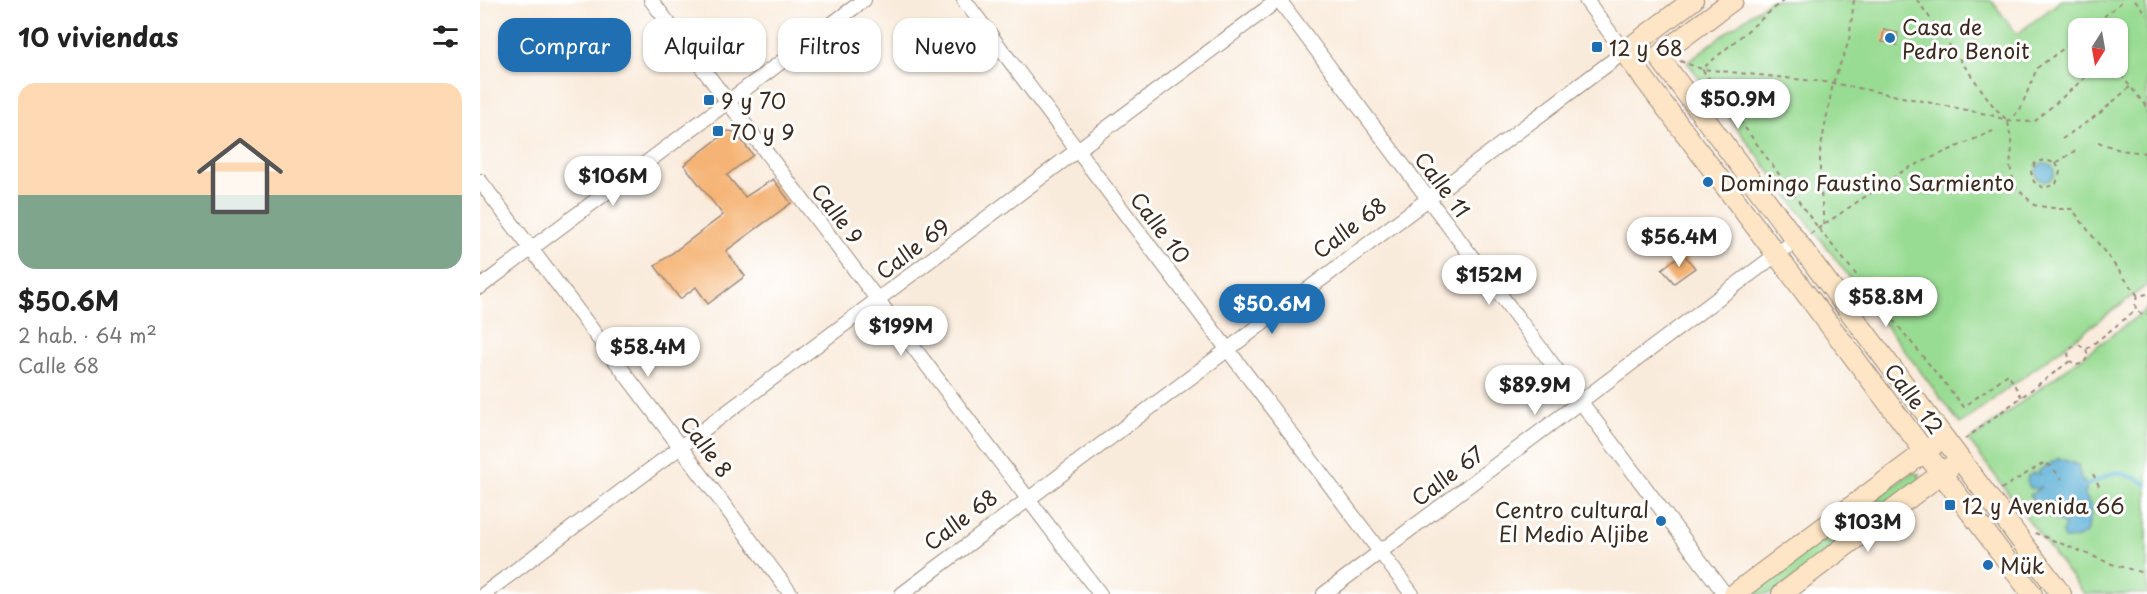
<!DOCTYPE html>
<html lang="es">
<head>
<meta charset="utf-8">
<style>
  :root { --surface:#fff; --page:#f2f2f2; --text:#222; --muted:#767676; --line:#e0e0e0; --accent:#1f6fb2 }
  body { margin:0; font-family:"Playpen Sans",sans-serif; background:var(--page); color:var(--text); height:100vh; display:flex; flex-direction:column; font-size:22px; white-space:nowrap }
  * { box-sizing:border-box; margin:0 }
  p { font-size:20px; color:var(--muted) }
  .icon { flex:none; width:33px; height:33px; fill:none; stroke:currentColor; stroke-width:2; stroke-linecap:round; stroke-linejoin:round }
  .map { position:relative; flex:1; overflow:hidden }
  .drawer { display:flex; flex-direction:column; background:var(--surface); width:480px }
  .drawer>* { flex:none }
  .top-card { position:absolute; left:18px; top:18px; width:570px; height:54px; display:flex; gap:12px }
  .needle { width:39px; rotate:191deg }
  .tools { position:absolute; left:1588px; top:18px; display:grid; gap:12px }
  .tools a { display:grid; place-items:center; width:60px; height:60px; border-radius:12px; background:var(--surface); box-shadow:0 2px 4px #0004; font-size:30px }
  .price { position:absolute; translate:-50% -51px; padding:0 14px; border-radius:21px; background:#fff; color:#222; font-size:20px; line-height:39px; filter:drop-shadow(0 2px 3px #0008) }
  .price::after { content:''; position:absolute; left:50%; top:36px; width:18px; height:14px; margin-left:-9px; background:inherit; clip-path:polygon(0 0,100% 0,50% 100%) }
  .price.active { background:var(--accent); color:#fff }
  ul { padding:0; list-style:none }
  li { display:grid; align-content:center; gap:12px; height:318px; padding:0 18px }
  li+li { border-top:2px solid var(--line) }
  li span { display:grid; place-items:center; height:186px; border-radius:18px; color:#555 }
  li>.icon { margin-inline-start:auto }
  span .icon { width:108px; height:108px; fill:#fffc; stroke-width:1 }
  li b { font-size:26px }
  h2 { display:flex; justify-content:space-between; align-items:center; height:72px; padding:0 18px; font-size:26px }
  .tag { padding:0 21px; border-radius:18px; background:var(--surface); box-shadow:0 2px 4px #0004; font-size:21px; line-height:54px }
  .tag.active { background:var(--accent); color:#fff }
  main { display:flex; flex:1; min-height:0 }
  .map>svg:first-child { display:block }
  .green { fill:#98db92; stroke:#6a8258; stroke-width:1.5; fill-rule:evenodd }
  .water { fill:#58aed5; stroke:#4a6c7a; stroke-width:1.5 }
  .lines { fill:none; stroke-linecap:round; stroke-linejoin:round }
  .stream { stroke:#58aed5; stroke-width:4 }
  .building { fill:#f5b475 }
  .minor-casing { stroke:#9a8a7c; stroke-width:16 }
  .secondary-casing { stroke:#9a8a7c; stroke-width:22 }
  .path { stroke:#9a8a7c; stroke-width:2; stroke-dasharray:4.5 4.5; stroke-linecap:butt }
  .minor { stroke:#fff; stroke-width:14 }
  .secondary { stroke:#fde5c5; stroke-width:20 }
  .poi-dot { fill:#1f6fb2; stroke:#fff; stroke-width:2 }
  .labels { text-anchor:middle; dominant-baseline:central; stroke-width:6; stroke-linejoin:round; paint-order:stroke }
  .poi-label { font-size:21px; fill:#3b2a1e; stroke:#fff; text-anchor:start }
  .street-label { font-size:21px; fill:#3b2a1e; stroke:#fff }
</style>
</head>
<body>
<main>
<section class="drawer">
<h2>10 viviendas<svg class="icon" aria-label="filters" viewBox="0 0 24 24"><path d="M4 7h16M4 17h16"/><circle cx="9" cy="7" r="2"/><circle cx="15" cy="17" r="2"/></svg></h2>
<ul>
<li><span style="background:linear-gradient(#ffd9b3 60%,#7fa58c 0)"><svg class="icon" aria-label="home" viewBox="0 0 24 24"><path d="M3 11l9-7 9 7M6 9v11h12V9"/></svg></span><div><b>$50.6M</b><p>2 hab. · 64 m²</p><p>Calle 68</p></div></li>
</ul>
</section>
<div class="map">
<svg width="1667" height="594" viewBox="0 0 1667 594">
  <rect width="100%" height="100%" fill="#fff"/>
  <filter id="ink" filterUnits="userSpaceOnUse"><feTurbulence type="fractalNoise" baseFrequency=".0167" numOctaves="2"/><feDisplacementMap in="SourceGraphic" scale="12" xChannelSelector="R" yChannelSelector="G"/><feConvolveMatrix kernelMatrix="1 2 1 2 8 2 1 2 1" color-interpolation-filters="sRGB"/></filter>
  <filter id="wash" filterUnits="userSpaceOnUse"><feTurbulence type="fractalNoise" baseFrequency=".008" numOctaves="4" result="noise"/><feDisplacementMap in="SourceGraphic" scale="24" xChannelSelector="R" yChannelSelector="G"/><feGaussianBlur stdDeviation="1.35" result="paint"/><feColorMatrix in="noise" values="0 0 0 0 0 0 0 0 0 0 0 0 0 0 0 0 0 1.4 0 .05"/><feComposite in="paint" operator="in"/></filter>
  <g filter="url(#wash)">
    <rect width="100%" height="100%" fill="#f9ebdb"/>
    <g class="green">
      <path d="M1290 0H1511L1537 34 1582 0H1667V285L1480 424 1207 62ZM1599 28H1638V68H1599Z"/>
      <path d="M1667 309V594H1604L1489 441Z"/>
      <path d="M1431 473 1440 474 1439 485 1293 594H1269Z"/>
    </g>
    <g class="water">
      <circle cx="1565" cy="172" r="9"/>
      <path d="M1579 458 1598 465 1601 479 1607 485 1605 495 1612 508 1607 533 1595 539H1584L1582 533 1585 525 1570 517 1564 507 1556 504 1550 495 1557 491 1561 486 1557 489 1550 488 1547 483 1548 476 1553 473 1560 474 1558 471Z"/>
    </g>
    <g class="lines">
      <path class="stream" d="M1607 485 1636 472 1659 479 1667 485"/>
    </g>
    <g id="blocks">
      <g class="building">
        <path d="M1404 30 1418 33 1417 45 1402 42Z"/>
        <path d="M248 131 255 132 273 155 247 175 265 197 293 179 311 203 246 251 265 276 228 304 216 287 200 299 175 266 243 215 204 165Z"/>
        <path d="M1203 253 1215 268 1194 283 1182 269Z"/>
      </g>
    </g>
  </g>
  <g filter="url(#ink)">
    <use href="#blocks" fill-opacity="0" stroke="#9a8a7c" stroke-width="1.5"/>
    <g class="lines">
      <g class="minor-casing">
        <g id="minor">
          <path d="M171 0 620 594"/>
          <path d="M484 0 932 594"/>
          <path d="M799 0 1245 594"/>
          <path d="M1106 0 1144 52"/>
          <path d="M0 181 311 594"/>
          <path d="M0 287 384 0"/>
          <path d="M4 594 798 0"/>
          <path d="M422 594 1144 52 1178 56"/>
          <path d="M844 594 1317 239"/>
        </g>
      </g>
      <g class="secondary-casing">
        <g id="secondary">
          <path d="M1213 0 1144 52 1552 594"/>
          <path d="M1253 0 1178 56 1581 594"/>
          <path d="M1254 594 1454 445"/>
          <path d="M1302 594 1470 467"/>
        </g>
      </g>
      <g class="path">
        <path d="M1304 0 1222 69 1339 229 1484 407 1528 374 1542 398"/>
        <path d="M1437 0 1514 107 1528 121 1532 148 1530 167 1535 186 1554 205 1579 209H1592L1658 296"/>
        <path d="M1655 0 1667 14"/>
        <path d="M1610 28 1644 0"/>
        <path d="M1200 61 1222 69 1353 83 1511 115 1528 121 1540 110 1557 68 1599 37"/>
        <path d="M1635 68 1667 107"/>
        <path d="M1528 121 1554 122 1616 68"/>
        <path d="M1582 139 1620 113 1651 86"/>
        <path d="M1618 142 1640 150 1667 153"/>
        <path d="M1576 163 1580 172 1576 184 1564 188 1554 182 1551 172 1555 163 1564 160 1576 163 1595 151"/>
        <path d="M1344 225 1340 182V152L1353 83 1369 41 1374 0"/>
        <path d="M1330 234 1426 169 1513 131"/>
        <path d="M1667 294 1658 296 1655 302 1656 310 1663 315 1667 314"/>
        <path d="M1607 349 1656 310"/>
        <path d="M1485 439 1590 361 1588 354 1592 347 1599 345 1606 349 1608 356 1604 363 1597 365 1590 361"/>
        <path d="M1613 474 1619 486"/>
        <path d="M1521 489 1564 463 1571 466 1582 479"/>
        <path d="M1555 533 1632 564 1667 574"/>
      </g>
      <use href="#minor" class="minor"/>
      <use href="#secondary" class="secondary"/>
    </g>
  </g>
  <g class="poi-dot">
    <circle cx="1410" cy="38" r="6"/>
    <rect x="1111" y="41" width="12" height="12" rx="3"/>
    <rect x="223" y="94" width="12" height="12" rx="3"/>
    <rect x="232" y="125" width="12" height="12" rx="3"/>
    <circle cx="1228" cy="182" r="6"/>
    <rect x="1464" y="499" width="12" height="12" rx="3"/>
    <circle cx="1181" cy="521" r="6"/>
    <circle cx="1508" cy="565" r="6"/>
  </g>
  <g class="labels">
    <g class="poi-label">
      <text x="1422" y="26">Casa de<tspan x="1422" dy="24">Pedro Benoit</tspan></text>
      <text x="1129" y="47">12 y 68</text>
      <text x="241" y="100">9 y 70</text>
      <text x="250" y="131">70 y 9</text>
      <text x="1240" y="182">Domingo Faustino Sarmiento</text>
      <text x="1482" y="505">12 y Avenida 66</text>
      <text x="1169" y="509" text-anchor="end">Centro cultural<tspan x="1169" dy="24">El Medio Aljibe</tspan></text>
      <text x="1520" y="565">Mük</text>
    </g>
    <g class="street-label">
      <text transform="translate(963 184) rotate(53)">Calle 11</text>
      <text transform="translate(358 213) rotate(53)">Calle 9</text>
      <text transform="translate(681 227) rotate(53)">Calle 10</text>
      <text transform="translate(869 227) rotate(-37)">Calle 68</text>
      <text transform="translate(432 248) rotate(-37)">Calle 69</text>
      <text transform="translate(1435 398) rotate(53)">Calle 12</text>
      <text transform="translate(227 446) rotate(53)">Calle 8</text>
      <text transform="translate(967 475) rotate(-37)">Calle 67</text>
      <text transform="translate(480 519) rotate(-37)">Calle 68</text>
    </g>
  </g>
</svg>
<div class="tools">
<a><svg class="needle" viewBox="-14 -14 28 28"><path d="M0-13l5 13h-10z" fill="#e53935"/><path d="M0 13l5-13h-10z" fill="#767676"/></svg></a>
</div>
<b class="price" style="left:1258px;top:130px">$50.9M</b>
<b class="price" style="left:133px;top:207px">$106M</b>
<b class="price" style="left:1199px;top:268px">$56.4M</b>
<b class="price" style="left:1009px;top:306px">$152M</b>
<b class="price" style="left:1406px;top:328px">$58.8M</b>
<b class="price active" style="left:792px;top:335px">$50.6M</b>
<b class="price" style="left:421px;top:357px">$199M</b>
<b class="price" style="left:168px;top:378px">$58.4M</b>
<b class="price" style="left:1055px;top:416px">$89.9M</b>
<b class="price" style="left:1388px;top:553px">$103M</b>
<div class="top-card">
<a class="tag active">Comprar</a>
<a class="tag">Alquilar</a>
<a class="tag">Filtros</a>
<a class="tag">Nuevo</a>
</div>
</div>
</main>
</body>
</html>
